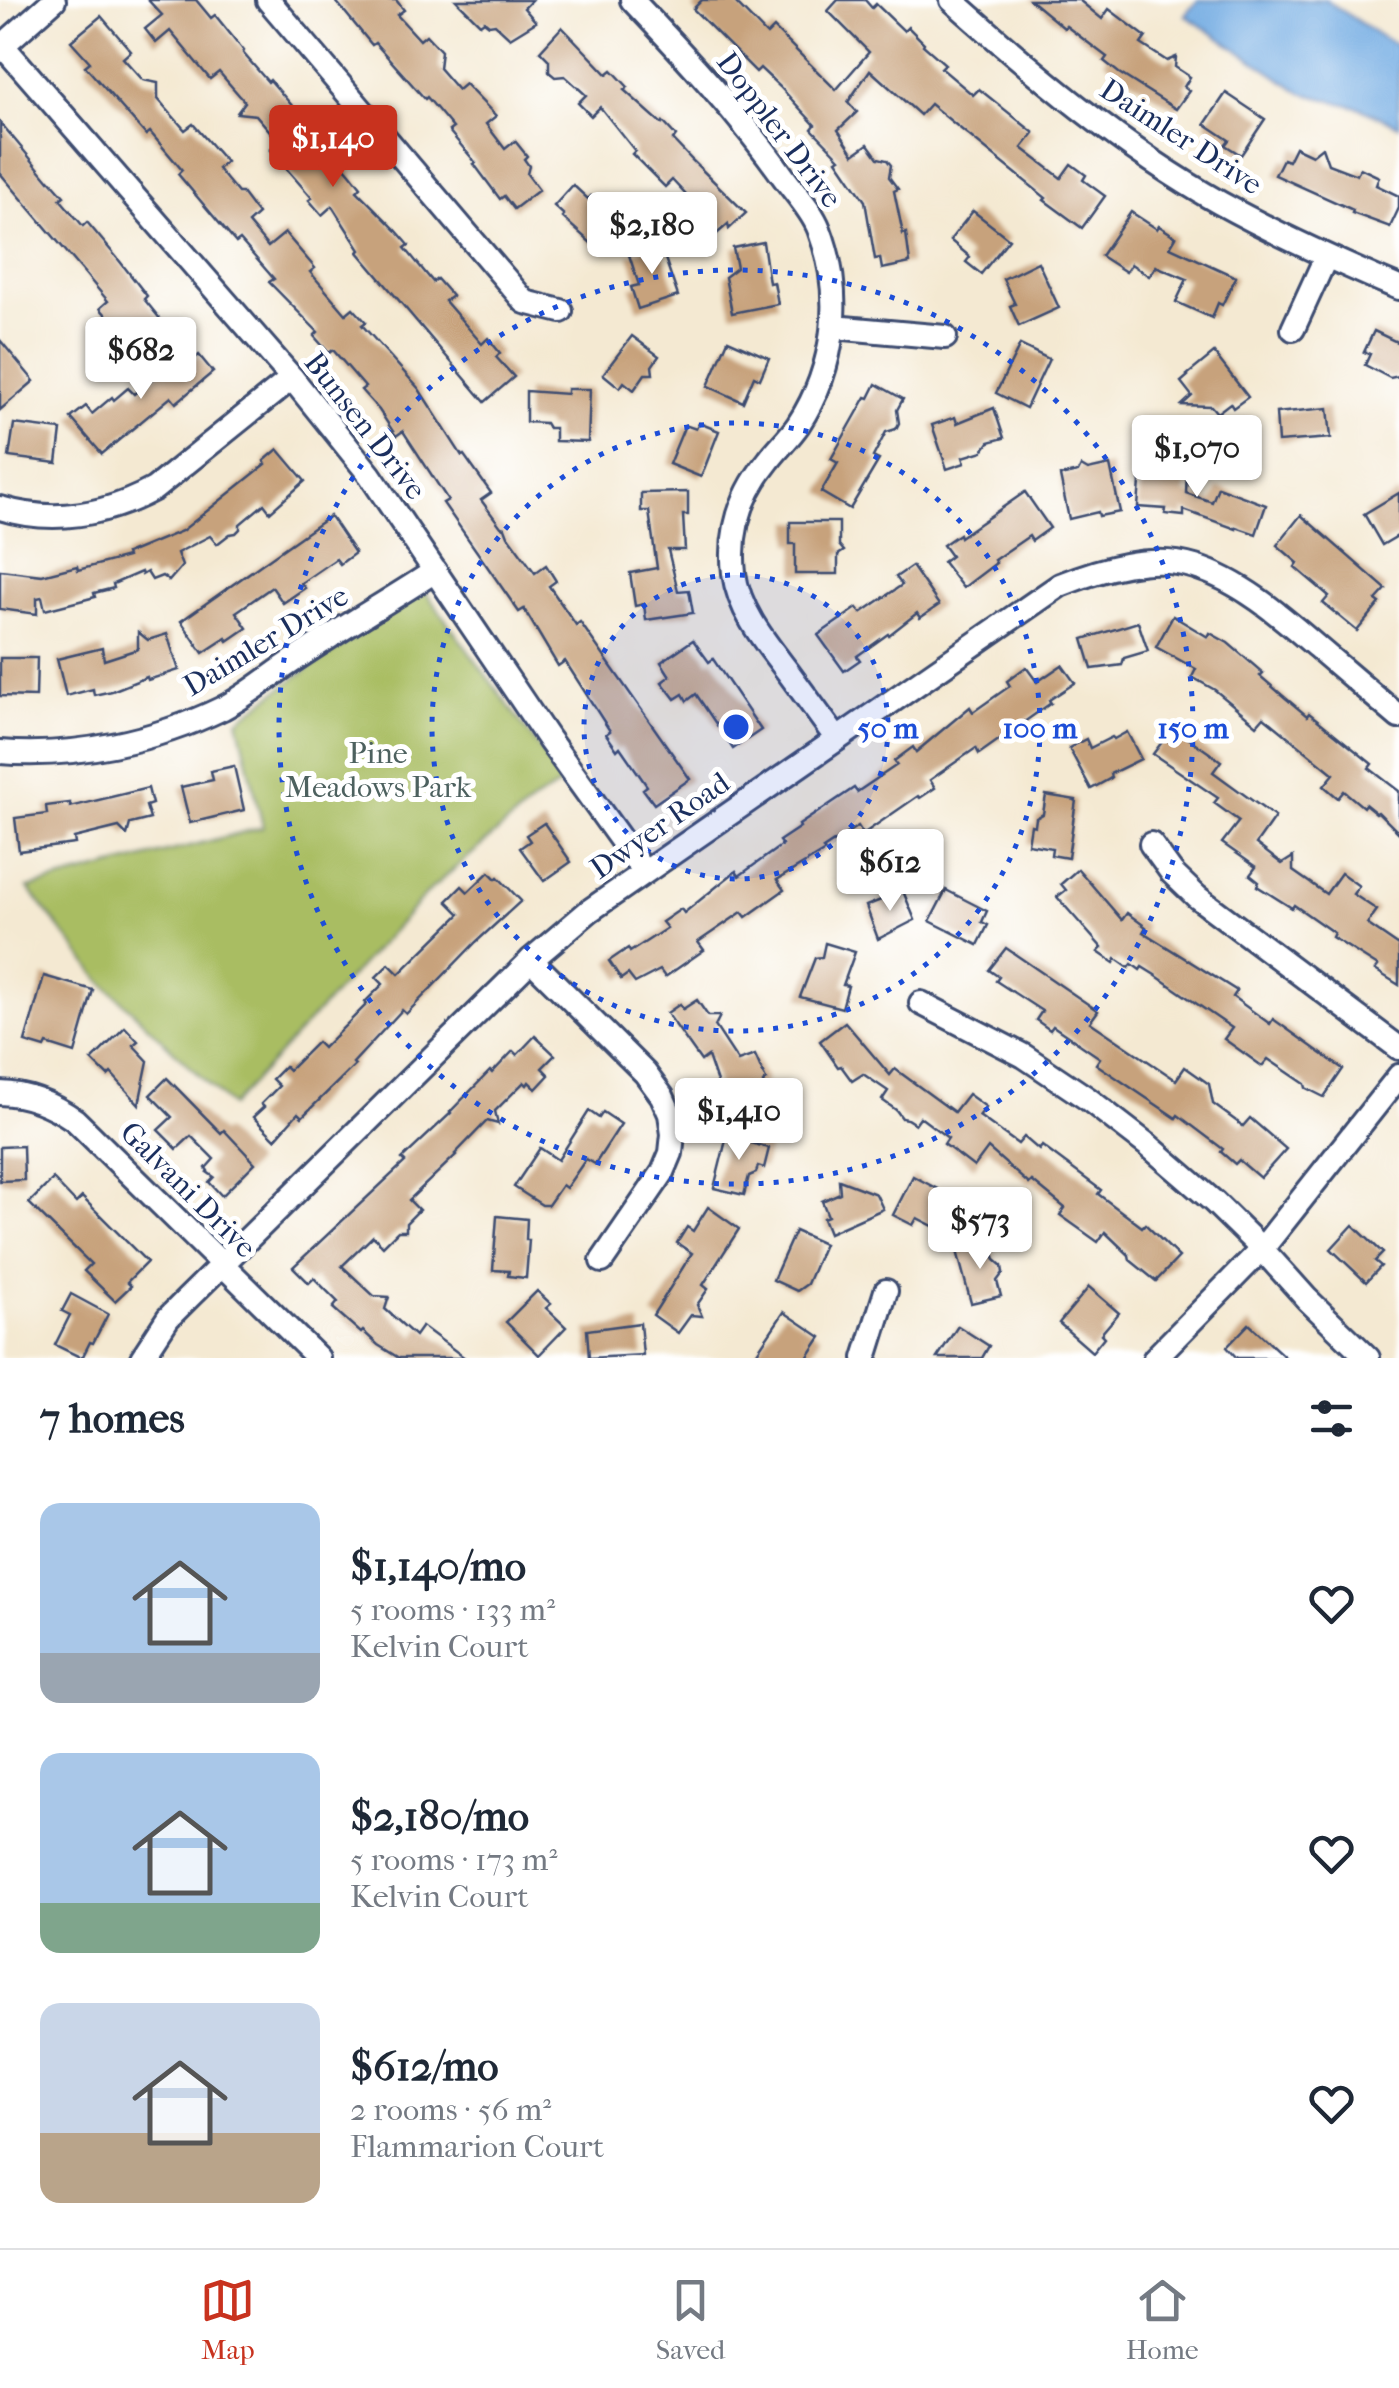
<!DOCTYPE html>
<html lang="en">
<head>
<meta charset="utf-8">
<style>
  :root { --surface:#fff; --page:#f6f6f7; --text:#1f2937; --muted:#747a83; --line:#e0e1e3; --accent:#c8321e }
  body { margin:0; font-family:"IM FELL French Canon",serif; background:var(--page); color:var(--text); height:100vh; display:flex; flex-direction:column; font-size:38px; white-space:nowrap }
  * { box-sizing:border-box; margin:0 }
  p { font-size:32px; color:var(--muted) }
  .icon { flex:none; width:55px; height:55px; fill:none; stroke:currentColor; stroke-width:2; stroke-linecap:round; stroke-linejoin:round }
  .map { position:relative; height:1358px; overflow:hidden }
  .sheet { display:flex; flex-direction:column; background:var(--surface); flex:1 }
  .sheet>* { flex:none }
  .price { position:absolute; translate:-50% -85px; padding:0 22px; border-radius:10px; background:#fff; color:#222; font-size:32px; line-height:65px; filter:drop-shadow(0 2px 5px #0008) }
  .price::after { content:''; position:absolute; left:50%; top:60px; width:30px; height:22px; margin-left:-15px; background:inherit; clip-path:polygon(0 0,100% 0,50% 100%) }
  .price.active { background:var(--accent); color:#fff }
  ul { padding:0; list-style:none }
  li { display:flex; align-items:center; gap:30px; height:250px; padding:0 40px }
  li span { display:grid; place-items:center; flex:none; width:280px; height:200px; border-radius:20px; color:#555 }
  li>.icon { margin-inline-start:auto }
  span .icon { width:120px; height:120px; fill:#fffc; stroke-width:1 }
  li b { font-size:42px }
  h2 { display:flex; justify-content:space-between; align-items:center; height:120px; padding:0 40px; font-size:42px }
  .dock { display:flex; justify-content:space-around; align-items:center; height:140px; border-top:2px solid var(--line); background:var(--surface); font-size:28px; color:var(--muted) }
  .dock a { display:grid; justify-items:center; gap:5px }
  .dock .active { color:var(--accent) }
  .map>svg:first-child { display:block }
  .green { fill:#a9bd62; stroke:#627660; stroke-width:2.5 }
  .water { fill:#72abe2; stroke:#466da0; stroke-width:2.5 }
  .building { fill:#c7a27c }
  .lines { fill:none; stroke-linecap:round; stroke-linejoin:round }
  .minor-casing { stroke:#3c4b6f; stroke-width:28 }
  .minor { stroke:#fff; stroke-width:22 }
  .ring { fill:none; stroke:#1d4ed8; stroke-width:5; stroke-dasharray:5 10 }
  .labels { text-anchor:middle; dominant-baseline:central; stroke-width:10; stroke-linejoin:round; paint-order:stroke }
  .street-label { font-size:30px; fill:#1b2f5e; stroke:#fff }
  .park-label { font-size:30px; fill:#4d615f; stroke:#fff }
  .centre { fill:#1d4ed8; stroke:#fff; stroke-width:5 }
  .ring-label { font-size:30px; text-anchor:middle; font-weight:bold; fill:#1d4ed8; stroke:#fff; stroke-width:10; stroke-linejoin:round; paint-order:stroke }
</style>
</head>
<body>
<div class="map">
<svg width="1399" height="1358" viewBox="0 0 1399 1358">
  <rect width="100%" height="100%" fill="#fff"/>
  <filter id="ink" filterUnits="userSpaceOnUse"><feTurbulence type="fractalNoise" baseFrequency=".01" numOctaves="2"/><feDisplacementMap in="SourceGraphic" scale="20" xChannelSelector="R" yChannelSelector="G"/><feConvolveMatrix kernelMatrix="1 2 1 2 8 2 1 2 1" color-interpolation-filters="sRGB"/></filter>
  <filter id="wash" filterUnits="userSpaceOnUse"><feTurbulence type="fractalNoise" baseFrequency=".0048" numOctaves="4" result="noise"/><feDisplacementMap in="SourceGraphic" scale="40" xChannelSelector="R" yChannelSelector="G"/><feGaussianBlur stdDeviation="2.25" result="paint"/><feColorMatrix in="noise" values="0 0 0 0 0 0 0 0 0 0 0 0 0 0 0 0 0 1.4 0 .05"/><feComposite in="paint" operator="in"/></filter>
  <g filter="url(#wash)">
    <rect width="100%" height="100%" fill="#f4e9d2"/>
    <path class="green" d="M424 590 564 782 534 801 433 887 231 1106 101 981 28 888 263 827 238 720 295 678Z"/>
    <path class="water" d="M1198 0H1326L1383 38 1399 45V126L1361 108 1302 93 1185 15Z"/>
    <g id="blocks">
      <g class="building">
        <path d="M148 0H196L211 18 215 15 244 51 243 53 268 82 270 80 350 173 361 187 357 191 396 230 409 245 405 248 433 282 437 279 452 296 445 301 482 344 488 338 500 353 496 357 514 377 485 402 358 252 360 250 332 206 322 215 309 200 312 198 270 150 279 142 256 115 237 113 245 102 219 72 210 79 170 31 156 43 145 29 162 15Z"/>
        <path d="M335 0H396L404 10 397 15 420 40 426 35 441 51 439 68 458 90 465 84 496 116 486 124 505 149 515 141 527 156 524 159 529 166 527 174 539 190 514 209 504 196 500 199 474 164 476 163 449 131 453 128 427 97 425 99 375 43 372 45Z"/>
        <path d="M456 0H532L524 8 536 22 510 38 495 24 489 25 484 21 480 24Z"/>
        <path d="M702 0H733L767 35 774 28 836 90 869 52 828 11 838 0H865L872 8 876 4 904 31 908 27 924 43 923 45 945 64 941 68 973 95 979 89 1034 133 1022 148 1061 178 1071 164 1086 175 1083 180 1105 196 1082 228 1044 200 1046 198 930 104 920 115 870 70 848 102 857 112 838 130 854 154 868 144 878 158 887 160 891 165 889 177 898 189 894 191 903 234 906 233 910 263 882 269 880 258 875 259 865 201 837 160 840 158 812 129 815 125 780 87 760 68 756 72 693 9Z"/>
        <path d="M1030 0H1079L1102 19 1109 9 1146 37 1141 44 1167 61 1176 57 1175 67 1190 77 1184 87 1189 91 1176 109 1119 73 1104 61 1107 57 1066 26 1064 28Z"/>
        <path d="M101 16 131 51 123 58 143 80 158 83V99L185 130 193 124 226 162 218 169 238 193H242L258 214 248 223 268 247 285 233 315 268 310 272 346 314 353 308 366 322 362 325 419 389 462 456 464 455 491 493 481 500 501 527 505 528 508 536 535 573 546 565 556 581 549 586 576 625 580 622 690 779 654 804 643 789 647 786 620 747 617 750 606 734 610 731 565 661 558 666 524 609 519 612 443 503 448 500 403 431 396 436 379 410 361 390 365 387 333 350 329 353 314 336 318 332 269 282 274 279 240 240 236 243 178 174 182 170 150 132 146 135 85 66 90 62 71 41Z"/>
        <path d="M562 27 607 74 612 70 628 87 624 90 662 124 663 122 676 136 673 140 692 160 746 213 729 229 728 224 710 240 697 227 702 222 696 217 700 210 672 180 665 187 632 154 635 151 600 107 591 116 578 103 586 95 565 76 555 77 549 72V60L540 51Z"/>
        <path d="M1226 93 1265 119 1241 155 1225 145 1229 140 1205 124Z"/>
        <path d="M0 122 49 181 50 180 64 196 60 199 83 226 87 222 118 259 147 296 144 299 161 320 132 345 100 308 108 301 0 173Z"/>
        <path d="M1295 147 1312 155 1322 147 1328 164 1357 175 1360 168 1379 177 1376 185 1399 196V208L1390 227 1352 213 1353 210 1275 175 1283 159 1288 161Z"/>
        <path d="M573 185 588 199 591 196 614 219 592 244 562 217 564 215 554 206Z"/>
        <path d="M973 211 1009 239 981 274 966 262 970 257 950 240Z"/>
        <path d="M1131 212 1157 229 1159 226 1176 237 1170 247 1236 277 1222 305 1218 303 1212 318 1176 302 1187 279 1156 266 1149 276 1131 264 1126 272 1101 256Z"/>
        <path d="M659 241 678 296 638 309 631 287 639 285 629 255 643 250 642 247Z"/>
        <path d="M763 242 769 283 774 282 778 304 732 313 725 277 737 268 733 248Z"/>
        <path d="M1038 262 1059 308 1019 326 1010 306 1015 304 1003 279Z"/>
        <path d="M1374 331 1399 343V376L1390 378 1365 365 1370 354 1364 352Z"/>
        <path d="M632 336 659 356 652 366 653 374H645L634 390 624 382 620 388 603 374Z"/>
        <path d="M0 340 34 381 0 410Z"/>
        <path d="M728 340 769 358 760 379 754 376 743 402 708 386Z"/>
        <path d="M1020 345 1049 359 1026 408 996 393Z"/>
        <path d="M186 350 193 360 199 355 213 372 176 403 171 397 102 454 71 418 86 406 92 414 112 397 114 400 128 388 134 394Z"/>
        <path d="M1214 353 1248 397 1233 408 1230 403 1217 413 1211 406 1182 405 1192 396 1181 382 1188 376 1187 375Z"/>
        <path d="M876 384 903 399 897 410 899 423 896 429 886 432 873 457 879 460 850 509 821 492 838 463 831 459 866 397 869 398Z"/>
        <path d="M567 389H590L588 442 555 441V428H548L545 423 526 422V391L567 394Z"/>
        <path d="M994 408 1004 438 989 442 983 451 963 457 965 463 947 469 932 425 955 417 957 423Z"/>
        <path d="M1328 408 1331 438 1278 442 1276 413Z"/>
        <path d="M699 423 719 431 701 477 669 464 685 425 696 429Z"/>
        <path d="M14 424 61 430 57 463 9 457Z"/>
        <path d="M278 449 305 481 270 512 264 504 240 524V529L236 533 230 534 217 544 210 536 177 553 182 566 169 581 162 576 152 580 147 572 142 575 141 572 113 584 114 588 94 593 95 597 45 610 42 597 37 598V614L0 609V570L42 575 77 566 78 570 127 557 126 554 182 531 266 464 264 461Z"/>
        <path d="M1164 463 1169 470 1187 471 1186 493 1212 502 1218 487 1266 505 1256 534 1236 527V529L1184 510V516L1165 514 1166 509 1138 507 1141 469 1158 470Z"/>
        <path d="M1110 465 1120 512 1099 516 1098 512 1069 519 1060 476 1078 472 1081 466 1088 470Z"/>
        <path d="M688 492V515H683L685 550H668L678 591 689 590 693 613 646 620 644 604 635 606 630 573 657 568 649 511H641V493Z"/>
        <path d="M1025 492 1050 528 1032 541 1029 536 994 560 996 563 963 588 943 562 951 556 943 545 959 534 960 537Z"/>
        <path d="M1399 493V535L1382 545 1364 514Z"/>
        <path d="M1301 515 1386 589 1376 600 1380 603 1357 631 1323 603 1329 596 1295 567 1298 563 1277 545Z"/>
        <path d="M330 516 355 553 340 564 336 559 301 583 305 588 283 603 272 587 236 612 247 628 228 641 226 638 203 653 181 621Z"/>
        <path d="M790 522H839V545L844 551 838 555V574H795V544H790Z"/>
        <path d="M912 566 939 605 920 618 917 613 889 635 888 634 857 656 860 660 844 671 818 635 857 608 861 613 902 585 896 577Z"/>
        <path d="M1173 616 1208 637 1210 633 1228 643 1263 673 1260 676 1282 695 1307 716 1309 713 1372 764 1369 768 1399 791V833L1378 812 1376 813 1365 804 1363 807 1344 791 1338 798 1324 786 1334 774 1264 717 1257 725 1215 690 1192 677 1196 669 1156 647Z"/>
        <path d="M1138 622 1148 651 1124 658 1122 665 1092 669 1083 639Z"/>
        <path d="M138 632 148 640 167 634 179 670 148 680 147 677 112 691 94 695 93 689 66 696 57 659 102 648 104 660 138 649Z"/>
        <path d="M693 640 709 662 713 659 761 730 733 749 696 694 687 701 683 694 675 699 662 682 670 676 661 662Z"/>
        <path d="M0 658H37L36 697 0 696Z"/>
        <path d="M1062 665 1075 683 1049 700 1051 703 979 754 976 748 930 780 935 788 920 798 918 796 863 834 858 826 823 849 825 851 777 880 784 890 746 917 742 912 698 942 704 950 665 977 660 970 635 983 628 974 621 979 609 961 628 948 630 952 667 928 662 922 681 909 684 913 736 871 739 876 782 845 779 841 800 827 799 825 854 788 857 792 897 765 894 761 913 747 916 752 970 707 973 712 1010 686 1007 681 1026 667 1037 682Z"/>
        <path d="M1178 731 1221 761 1213 772 1275 817 1256 844 1282 864 1293 857V871L1326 894 1341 873 1359 886 1353 894 1377 910 1367 924 1399 946V985L1375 970 1378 966 1332 937 1334 933 1294 905 1292 908 1257 886 1259 882 1250 875 1256 867 1222 843 1239 821 1214 803 1218 798 1153 754 1165 738 1170 742Z"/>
        <path d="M1127 732 1141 759 1110 774 1111 778 1091 789 1069 748 1086 739 1090 748 1112 737 1114 739Z"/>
        <path d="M234 766 244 810 190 823 181 787 213 780 211 771Z"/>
        <path d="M148 788 152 804 146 806 150 819 130 824 127 835 119 827 74 838 75 844 19 851 15 818 47 814 46 806 70 803V807Z"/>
        <path d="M1046 795 1076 800 1068 858 1051 855 1052 848 1028 844 1031 825 1035 826 1036 818 1043 814Z"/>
        <path d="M544 823 571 862 544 881 520 848 530 841 526 835Z"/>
        <path d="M1078 869 1122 920 1127 913 1146 927 1143 932 1237 991 1233 997 1270 1024 1273 1019 1343 1069 1324 1097 1306 1088 1305 1084 1268 1059 1262 1066 1224 1039 1232 1028 1155 975 1142 967 1140 970 1132 964 1129 968 1116 959 1114 963 1098 952 1102 948 1057 897 1066 890 1061 884Z"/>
        <path d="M489 872 496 879 498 877 521 901 476 942 406 1014 402 1010 353 1063 355 1065 302 1117 298 1113 275 1139 253 1117 264 1107 261 1104 279 1086 272 1079 285 1066 289 1070 317 1042 323 1048 367 1004 365 1002 383 984 376 977 389 964 399 974 460 914 447 901 462 886 468 892Z"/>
        <path d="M946 890 987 911 982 922 988 925 978 945 930 921Z"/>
        <path d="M903 891 915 920 878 939 866 906Z"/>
        <path d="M825 943 855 952 843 985 848 986 842 1008 800 997 815 958 822 957Z"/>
        <path d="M1006 948 1098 1011 1090 1022 1176 1080 1185 1067 1209 1084 1213 1104 1243 1126 1250 1118 1286 1149 1260 1178 1239 1160 1235 1164 1221 1152 1223 1149 1178 1115 1176 1118 1096 1064 1100 1058 1053 1026 1050 1030 1036 1020 1042 1011 996 981 999 977 989 970Z"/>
        <path d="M44 976 93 990 75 1053 47 1044 45 1048 25 1042Z"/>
        <path d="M697 1000 708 1016H720L715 1026 738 1061 755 1055 766 1080 763 1083 770 1104 726 1119 718 1098 722 1097 708 1056 701 1061 667 1013 680 1004 683 1009Z"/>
        <path d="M845 1022 890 1075 895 1069 954 1112 968 1094 986 1107 979 1116 1018 1144 1024 1137 1039 1150 1042 1146 1101 1190 1098 1194 1142 1227 1145 1224 1179 1257 1156 1281 1130 1260 1129 1255 1105 1232 1098 1242 1060 1215 1065 1208 1032 1181 1029 1184 988 1148 974 1167 944 1144 948 1138 920 1117 915 1124 907 1119 902 1118 896 1110 882 1100 888 1091 863 1074 852 1081 841 1066 838 1067 820 1041Z"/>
        <path d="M125 1027 138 1041 133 1045 148 1061 139 1104 111 1073 108 1076 92 1060Z"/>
        <path d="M535 1036 555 1055 542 1068 549 1075 536 1089 529 1082 527 1085 524 1082 495 1111 498 1124 487 1121 455 1154 456 1155 409 1200 419 1210 406 1223V1231H398L383 1246 373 1236 342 1266 374 1296 389 1297 385 1309 415 1336 422 1326 465 1358H399L378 1345 363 1331 361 1333 333 1308 338 1302 314 1278 309 1283 293 1267 405 1162 402 1159 451 1113 450 1112 490 1071 492 1073 513 1051 517 1055Z"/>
        <path d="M167 1078 221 1133 224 1130 255 1163 222 1196 209 1182 214 1177 207 1172 208 1171 206 1168 214 1159 191 1136 177 1149 158 1130 172 1117 150 1095Z"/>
        <path d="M589 1111 599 1118 603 1112 621 1124 595 1164 586 1159 566 1188 562 1185 548 1205H542L514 1187 540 1148 558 1160Z"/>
        <path d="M728 1132 749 1137 748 1142 769 1148 764 1168 758 1166 756 1173 749 1176 744 1195 714 1188Z"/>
        <path d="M23 1146 24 1180 0 1181V1147Z"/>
        <path d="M913 1176 964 1203 947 1233 917 1218 913 1225 893 1215Z"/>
        <path d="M53 1179 76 1203 82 1197 147 1262 127 1282 131 1286 115 1301 84 1271 91 1264 29 1203Z"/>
        <path d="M839 1180 876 1194 883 1209 829 1233 823 1218 828 1216 822 1201 840 1193Z"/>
        <path d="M708 1207 739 1229 703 1285 708 1289 697 1305 702 1316 691 1315 678 1333 653 1315 692 1253 677 1243 687 1227 693 1231Z"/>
        <path d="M497 1216 527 1219 526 1240H529L526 1278 508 1276 509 1271 493 1270Z"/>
        <path d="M1353 1225 1383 1253 1375 1261 1381 1266 1366 1282 1331 1249Z"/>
        <path d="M795 1231 824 1244 807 1284 797 1291 773 1280Z"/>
        <path d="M975 1243 976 1248 991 1244 995 1260 1002 1266 1003 1273 997 1281 1001 1296 971 1303 956 1247Z"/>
        <path d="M1089 1287 1119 1313 1101 1334 1104 1337 1092 1352 1059 1323Z"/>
        <path d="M537 1291 551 1304 546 1308 566 1327 539 1355 506 1322Z"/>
        <path d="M71 1294 108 1314 93 1343 90 1342 82 1358 55 1345 70 1315 62 1311Z"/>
        <path d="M784 1312 821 1337 807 1358H767L757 1352Z"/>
        <path d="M640 1323 643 1355 589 1358 587 1330Z"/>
        <path d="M1249 1324 1286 1358H1237L1227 1347Z"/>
        <path d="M958 1326 989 1346 982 1358H937Z"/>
      </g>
    </g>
  </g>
  <g filter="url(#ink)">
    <use href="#blocks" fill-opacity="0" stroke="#3c4b6f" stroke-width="2.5"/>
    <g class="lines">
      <g class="minor-casing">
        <g id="minor">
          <path d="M268 0 525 302 561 311"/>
          <path d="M632 0C686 57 739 114 785 179 796 194 812 211 819 229 844 294 836 367 798 425 789 438 778 448 769 460 742 493 729 531 734 573 739 611 765 642 788 672 804 694 821 717 837 739"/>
          <path d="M952 0C1035 74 1122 148 1220 203 1278 235 1338 262 1399 288"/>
          <path d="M3 46 292 378 370 475 549 740 644 872"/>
          <path d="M0 48 54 0"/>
          <path d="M833 327 945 337"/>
          <path d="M1293 329 1326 257"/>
          <path d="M0 508C53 524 106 515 154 489L292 378"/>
          <path d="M0 752C75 758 155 741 223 708 246 696 265 680 287 665 335 632 386 603 435 571"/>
          <path d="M1151 844 1172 873 1197 897 1399 1048"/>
          <path d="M531 960 645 1073 662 1096 670 1114 673 1134 671 1153 663 1172 602 1261"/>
          <path d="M921 1003 1024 1056 1088 1099 1149 1146 1214 1202 1262 1249 1307 1299 1368 1358"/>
          <path d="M0 1093C28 1094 52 1104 75 1120L318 1358"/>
          <path d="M142 1358 168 1318 186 1300 531 960 589 911 1060 585C1100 569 1152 553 1195 567 1241 581 1281 616 1317 647 1344 670 1372 694 1399 717"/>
          <path d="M865 1358 886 1291"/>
          <path d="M1155 1358 1262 1249 1399 1076"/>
        </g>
      </g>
      <use href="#minor" class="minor"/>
    </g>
  </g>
  <circle cx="736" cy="727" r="152" fill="#1d4ed8" fill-opacity=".12"/>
  <g class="ring">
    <circle cx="736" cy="727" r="152"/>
    <circle cx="736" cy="727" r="304"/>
    <circle cx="736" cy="727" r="457"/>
  </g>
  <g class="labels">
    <g class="street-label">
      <text transform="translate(779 130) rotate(53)">Doppler Drive</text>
      <text transform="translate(1181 137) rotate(33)">Daimler Drive</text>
      <text transform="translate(365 426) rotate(52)">Bunsen Drive</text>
      <text transform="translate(266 641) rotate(-31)">Daimler Drive</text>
      <text transform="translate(660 826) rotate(-35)">Dwyer Road</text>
      <text transform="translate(188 1190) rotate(45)">Galvani Drive</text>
    </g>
    <g class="park-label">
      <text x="378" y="753">Pine<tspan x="378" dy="34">Meadows Park</tspan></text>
    </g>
  </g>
  <circle cx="736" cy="727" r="15" class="centre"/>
  <g class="ring-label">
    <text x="888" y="738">50 m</text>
    <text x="1040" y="738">100 m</text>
    <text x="1193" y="738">150 m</text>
  </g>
</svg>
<b class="price active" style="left:333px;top:190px">$1,140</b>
<b class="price" style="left:652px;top:277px">$2,180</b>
<b class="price" style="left:141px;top:402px">$682</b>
<b class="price" style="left:1197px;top:500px">$1,070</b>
<b class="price" style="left:890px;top:914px">$612</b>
<b class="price" style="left:739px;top:1163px">$1,410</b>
<b class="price" style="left:980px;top:1272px">$573</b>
</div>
<section class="sheet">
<h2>7 homes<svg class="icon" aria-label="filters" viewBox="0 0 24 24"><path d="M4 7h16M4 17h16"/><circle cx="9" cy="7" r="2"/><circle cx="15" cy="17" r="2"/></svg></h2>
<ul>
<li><span style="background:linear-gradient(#a9c7e8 75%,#9aa5b1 0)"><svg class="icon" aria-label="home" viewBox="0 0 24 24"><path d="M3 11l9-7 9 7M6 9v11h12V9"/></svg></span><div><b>$1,140/mo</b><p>5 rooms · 133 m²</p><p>Kelvin Court</p></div><svg class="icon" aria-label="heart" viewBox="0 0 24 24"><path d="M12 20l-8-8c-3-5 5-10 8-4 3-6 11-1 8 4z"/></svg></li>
<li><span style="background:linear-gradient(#a9c7e8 75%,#7fa58c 0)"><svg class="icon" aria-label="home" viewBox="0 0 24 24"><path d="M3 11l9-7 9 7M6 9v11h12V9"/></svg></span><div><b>$2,180/mo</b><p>5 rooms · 173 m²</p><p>Kelvin Court</p></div><svg class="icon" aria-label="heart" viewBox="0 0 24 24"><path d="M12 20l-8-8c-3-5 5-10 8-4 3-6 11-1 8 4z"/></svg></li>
<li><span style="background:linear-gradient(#c9d6e8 65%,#b9a48a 0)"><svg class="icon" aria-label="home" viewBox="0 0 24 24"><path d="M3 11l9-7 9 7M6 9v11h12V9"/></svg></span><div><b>$612/mo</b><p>2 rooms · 56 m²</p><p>Flammarion Court</p></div><svg class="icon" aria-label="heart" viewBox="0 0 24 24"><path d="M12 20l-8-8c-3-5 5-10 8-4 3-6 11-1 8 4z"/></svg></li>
</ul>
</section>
<nav class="dock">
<a class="active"><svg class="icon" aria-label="map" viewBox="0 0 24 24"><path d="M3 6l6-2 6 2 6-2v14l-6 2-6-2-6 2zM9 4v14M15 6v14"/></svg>Map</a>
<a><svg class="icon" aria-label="saved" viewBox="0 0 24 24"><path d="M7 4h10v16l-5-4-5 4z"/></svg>Saved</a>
<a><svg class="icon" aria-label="home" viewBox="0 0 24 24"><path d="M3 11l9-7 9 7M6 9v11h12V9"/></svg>Home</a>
</nav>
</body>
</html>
